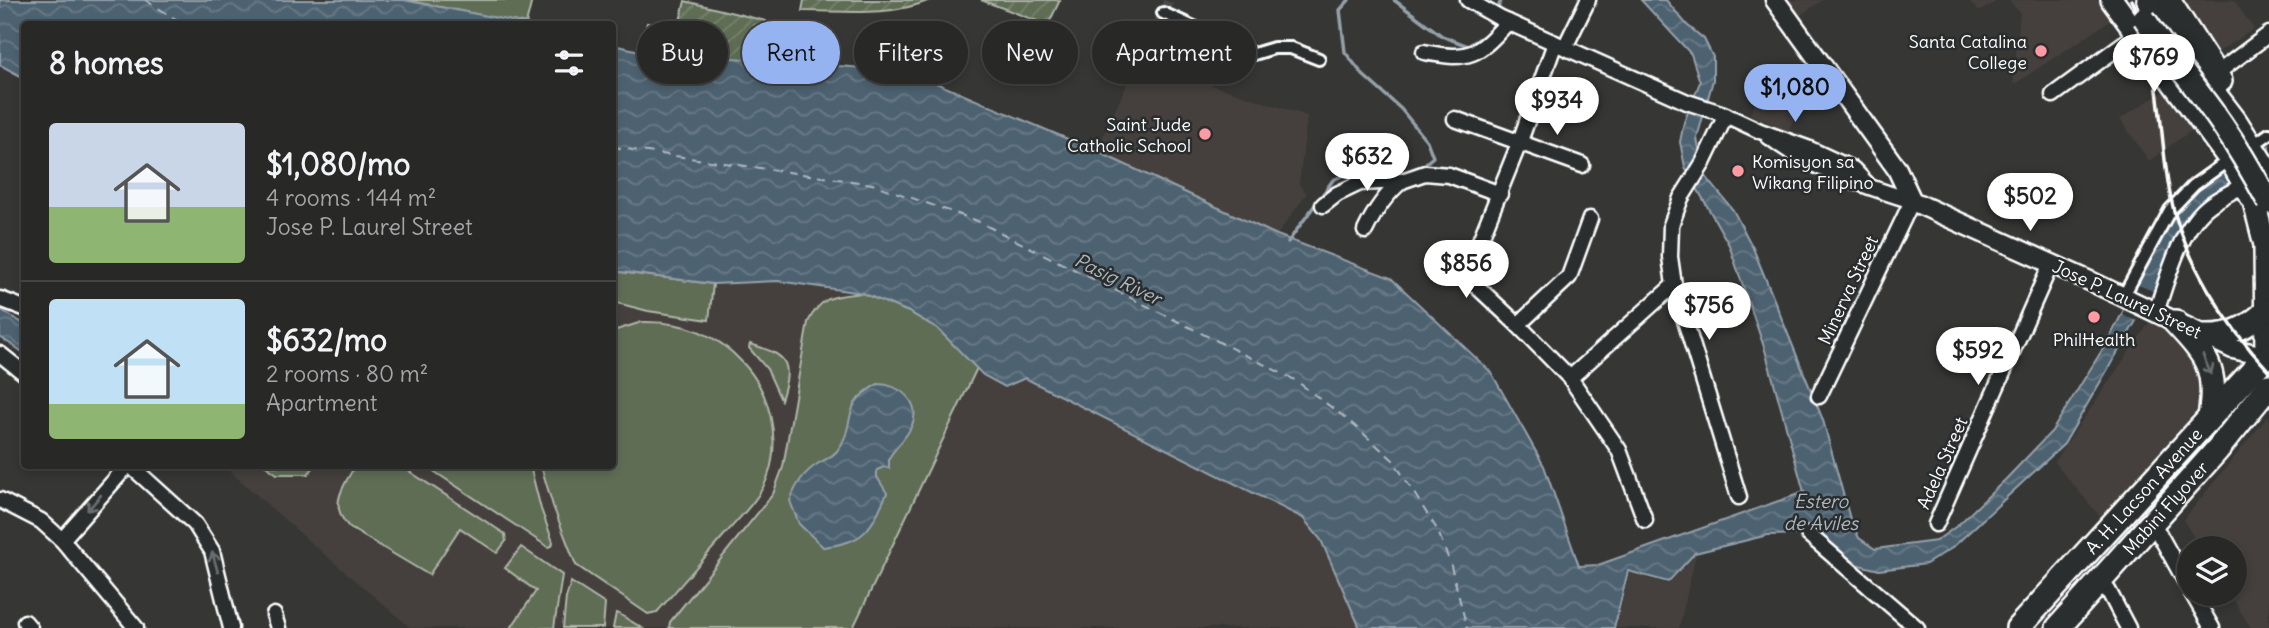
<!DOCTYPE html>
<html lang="en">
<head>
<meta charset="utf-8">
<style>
  :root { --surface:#282827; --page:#30302f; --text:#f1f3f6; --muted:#a5a6a7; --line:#444; --accent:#95b2f1 }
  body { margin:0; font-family:Delius,sans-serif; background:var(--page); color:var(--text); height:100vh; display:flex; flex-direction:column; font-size:26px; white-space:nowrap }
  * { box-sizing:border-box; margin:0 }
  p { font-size:23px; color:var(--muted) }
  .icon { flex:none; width:38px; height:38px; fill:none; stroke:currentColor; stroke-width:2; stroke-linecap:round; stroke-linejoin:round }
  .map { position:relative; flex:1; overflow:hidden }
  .panel { position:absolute; left:21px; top:21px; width:595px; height:448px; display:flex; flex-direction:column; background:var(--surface); border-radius:7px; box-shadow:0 4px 10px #0003,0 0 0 2px var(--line) }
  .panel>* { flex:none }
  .top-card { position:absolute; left:637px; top:21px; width:665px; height:63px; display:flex; gap:14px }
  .controls { position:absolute; left:2177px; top:536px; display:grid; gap:14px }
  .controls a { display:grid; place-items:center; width:70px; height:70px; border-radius:50%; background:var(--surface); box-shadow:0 4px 10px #0003,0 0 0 2px var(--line); font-size:35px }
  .price { position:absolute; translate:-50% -60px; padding:0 16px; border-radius:24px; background:#fff; color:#222; font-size:23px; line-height:46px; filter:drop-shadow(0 2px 4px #0008) }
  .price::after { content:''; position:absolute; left:50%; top:42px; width:21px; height:16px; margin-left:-10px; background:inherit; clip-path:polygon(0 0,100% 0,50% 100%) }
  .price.current { background:var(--accent); color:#111 }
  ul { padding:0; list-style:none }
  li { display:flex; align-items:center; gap:21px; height:175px; padding:0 28px }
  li+li { border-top:2px solid var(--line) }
  li span { display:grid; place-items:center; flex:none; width:196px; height:140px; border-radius:7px; color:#555 }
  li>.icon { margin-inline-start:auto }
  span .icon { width:84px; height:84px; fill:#fffc; stroke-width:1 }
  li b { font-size:30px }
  h2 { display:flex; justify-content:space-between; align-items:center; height:84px; padding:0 28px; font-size:30px }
  .tag { padding:0 24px; border-radius:32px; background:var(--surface); box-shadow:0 4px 10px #0003,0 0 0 2px var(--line); font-size:24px; line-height:63px }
  .tag.current { background:var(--accent); color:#111 }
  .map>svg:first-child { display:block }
  .built { fill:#44413c }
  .grass { fill:#5f6d54; stroke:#afb6aa; stroke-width:2 }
  .garden { fill:url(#garden-furrows); stroke:#afb6aa; stroke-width:2 }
  .water { fill:url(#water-waves); stroke:#95a1aa; stroke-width:2 }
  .pier { fill:#363634 }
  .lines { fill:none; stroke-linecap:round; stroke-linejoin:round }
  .stream { stroke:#95a1aa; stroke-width:3.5 }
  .ferry { stroke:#afb8bf; stroke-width:2; stroke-dasharray:9 7; stroke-linecap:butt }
  .pedestrian-tunnel { stroke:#4a4a48; stroke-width:10; stroke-dasharray:10 5; stroke-linecap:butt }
  .pedestrian-casing { stroke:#fff; stroke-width:16 }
  .minor-casing { stroke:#fff; stroke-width:19 }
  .tertiary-casing { stroke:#fff; stroke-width:23 }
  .secondary-casing { stroke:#fff; stroke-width:26 }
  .primary-casing { stroke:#fff; stroke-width:28 }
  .pedestrian { stroke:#2a2d2e; stroke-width:10 }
  .minor { stroke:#2a2d2e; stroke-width:14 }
  .tertiary { stroke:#2a2d2e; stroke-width:18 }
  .secondary { stroke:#2a2d2e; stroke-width:21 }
  .primary { stroke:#2a2d2e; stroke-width:23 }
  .rail { stroke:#fff; stroke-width:3.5 }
  .secondary-bridge-casing { stroke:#fff; stroke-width:26; stroke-linecap:butt }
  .secondary-bridge { stroke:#2a2d2e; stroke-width:21 }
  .oneway { stroke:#6a6c6d }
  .poi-dot { fill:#ff9aa2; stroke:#2a2d2e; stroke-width:2.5 }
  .labels { text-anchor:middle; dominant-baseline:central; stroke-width:5; stroke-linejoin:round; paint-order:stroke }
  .poi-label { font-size:18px; fill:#fff; stroke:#2a2d2e; text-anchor:end }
  .street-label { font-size:18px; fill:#fff; stroke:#2a2d2e }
  .water-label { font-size:19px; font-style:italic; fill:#afb8bf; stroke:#2a2d2e }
</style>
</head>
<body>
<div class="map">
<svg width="2269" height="628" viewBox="0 0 2269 628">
  <defs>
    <pattern id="garden-furrows" width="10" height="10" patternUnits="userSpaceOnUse" patternTransform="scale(1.75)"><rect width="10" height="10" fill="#5f6d54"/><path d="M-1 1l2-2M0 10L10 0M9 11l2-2" fill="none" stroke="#77836e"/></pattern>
    <pattern id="water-waves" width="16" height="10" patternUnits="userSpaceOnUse" patternTransform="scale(1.75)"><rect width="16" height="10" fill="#4e6271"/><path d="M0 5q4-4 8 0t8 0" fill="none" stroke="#697a86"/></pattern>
  </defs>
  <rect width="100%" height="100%" fill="#363634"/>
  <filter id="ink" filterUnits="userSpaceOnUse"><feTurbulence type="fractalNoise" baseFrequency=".0143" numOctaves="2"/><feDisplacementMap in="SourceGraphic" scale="14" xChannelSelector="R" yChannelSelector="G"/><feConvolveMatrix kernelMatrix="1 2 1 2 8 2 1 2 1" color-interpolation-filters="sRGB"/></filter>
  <g filter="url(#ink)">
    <g class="built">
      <path d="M1787 0H1823L1799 16Z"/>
      <path d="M1968 0H1999L1979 12Z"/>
      <path d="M2009 0H2105L2117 16 2013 85 2020 13Z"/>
      <path d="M2178 0H2234L2254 29 2215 54Z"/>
      <path d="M1138 61 1307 116 1299 185 1307 193 1277 235 1096 151Z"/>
      <path d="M2167 89 2195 128 2149 161 2120 119Z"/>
      <path d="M1761 91 1798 111 1788 132 1750 114Z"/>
      <path d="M613 271 733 282 778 281 862 293 966 355 984 375 1005 387 1025 377 1303 518 1321 540 1360 628H411L303 536 224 466H612Z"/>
      <path d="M2151 320 2186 339 2208 397 2102 519 2054 462Z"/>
      <path d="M2269 415V628H2251L2229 593H2235V548H2201L2183 520Z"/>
      <path d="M1696 555 1679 628H1616L1629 573 1668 584Z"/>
    </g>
    <g class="grass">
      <path d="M404 0H532L526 24Z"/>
      <path d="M613 271 713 284 709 320 648 311 613 302Z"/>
      <path d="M862 293 909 312 937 328 977 368 853 628H669L670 622 773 494 783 467 808 322C822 295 834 296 862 293Z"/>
      <path d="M642 322C681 321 716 333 742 362 770 391 781 438 768 476 761 497 742 515 727 532 704 558 681 585 657 612L648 614 576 565 553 506 541 466H612L613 331Z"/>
      <path d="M750 344C786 355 794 360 781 400L767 369 749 348Z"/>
      <path d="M266 466H315L308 474H277Z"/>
      <path d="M355 466H401L505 534 506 541 497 553 460 528 429 575 350 528C328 506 342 488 355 466Z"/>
      <path d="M426 466H530L541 509 553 542 552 546 548 547Z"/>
      <path d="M521 547 562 575 554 628H511L536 591 505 568Z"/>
      <path d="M571 582 605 604 603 628H563L566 598Z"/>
      <path d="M616 613 619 614 642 628H613Z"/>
    </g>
    <g class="garden">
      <path d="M804 0H930C891 17 843 11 802 11Z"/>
      <path d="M981 0H1060L1048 25Z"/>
      <path d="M685 1 766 21V26L754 25 750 60 640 51 647 23 678 29Z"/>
    </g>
    <g class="water">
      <path d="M0 0H404L528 24H24V78L0 65Z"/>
      <path d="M1641 0H1666L1687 25 1704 39 1713 57V80L1697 138 1703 173 1733 210 1753 248 1823 420 1850 519 1859 538 1875 549 1936 541 1958 525 2006 479 2052 431 2109 339 2169 221 2196 188 2269 146V162L2212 193 2177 232 2154 290 2064 444 1952 548 1926 564 1879 570 1855 564 1832 554 1806 534 1768 535 1695 553 1668 582 1628 571 1614 628H1360L1321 540 1303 518 1025 378 1005 387 983 375 937 328 909 312 862 293 778 281 713 284 613 271V45L640 51 891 70 892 67 910 72 1096 151 1277 235 1391 278 1491 372 1544 466 1579 566 1598 565 1804 492 1765 350 1729 245 1685 167 1680 142 1684 122 1700 82 1691 54Z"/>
      <path d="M0 309 24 324V353L0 337Z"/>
      <path d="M878 384C899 384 922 402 912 425 907 438 896 446 889 458V468L884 467 877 470V477L887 493C870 531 865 542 823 547L799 524 790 501C796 484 804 472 819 463 826 459 832 457 837 451 858 424 838 405 878 384Z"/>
    </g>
    <path class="pier" d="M2136 284 2153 291 2139 322 2122 314Z"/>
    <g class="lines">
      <g class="stream">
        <path d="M1349 0 1340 10 1345 52 1363 75 1401 109 1427 141 1433 157 1420 168"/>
        <path d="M1394 0 1442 36 1468 46 1491 31 1495 19"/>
        <path d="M1497 11 1501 0"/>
        <path d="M1288 242 1333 180 1357 169 1410 172"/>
      </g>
      <g class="ferry">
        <path d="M145 0 184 24"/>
        <path d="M612 147 872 184 975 220 1295 380 1347 419 1393 460 1438 531 1451 566 1467 628"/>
      </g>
      <path class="pedestrian-tunnel" d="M1146 52 1169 0"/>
      <g class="pedestrian-casing">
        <g id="pedestrian">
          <path d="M1163 13 1254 54 1274 48H1291L1319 59"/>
          <path d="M2259 141 2269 134"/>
          <path d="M2123 297 2170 210 2194 185 2229 160"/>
        </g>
      </g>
      <g class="minor-casing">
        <g id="minor">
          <path d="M1468 0 1501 19 1687 102 1721 113 1760 131 1810 149 1853 169 1870 187"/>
          <path d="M1555 43 1520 141 1469 268V276L1473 283 1518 325 1570 378 1619 450 1645 520"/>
          <path d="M1565 47 1588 0"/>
          <path d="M1424 52C1470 61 1477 56 1508 22"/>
          <path d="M2216 74 2269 34"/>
          <path d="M2053 95 2138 33"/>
          <path d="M1726 115 1703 163 1681 198 1671 225 1670 257 1674 285 1739 497"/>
          <path d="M1455 119 1582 165"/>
          <path d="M1769 137C1811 169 1862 185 1912 201L1819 396"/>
          <path d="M1323 205 1337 194 1360 183 1402 181 1425 173 1449 175 1500 194"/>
          <path d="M1365 231C1374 212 1385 195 1402 181"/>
          <path d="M0 299 24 308"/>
          <path d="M2156 312C2168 278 2180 226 2211 204 2221 197 2233 191 2244 185"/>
          <path d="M1518 325 1569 277 1590 219"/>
          <path d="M0 354 24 373"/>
          <path d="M1570 378 1674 285"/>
          <path d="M131 466 195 524 212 551 231 628"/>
          <path d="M0 500 41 521 62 540 136 628"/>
          <path d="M1936 524 2051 264"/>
          <path d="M2158 532 2189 588"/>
          <path d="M1808 534 1917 628"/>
          <path d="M62 540 127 466"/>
          <path d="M2108 590 2128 628"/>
          <path d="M2192 593 2212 628"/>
          <path d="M274 615 278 628"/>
          <path d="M25 622 30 628"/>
        </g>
      </g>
      <g class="tertiary-casing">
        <path id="tertiary" d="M1775 0 1897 169 1912 201 2092 282 2233 349 2269 357"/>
      </g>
      <g class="secondary-casing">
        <g id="secondary">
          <path d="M2112 0 2232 163 2254 202 2265 245 2266 357"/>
          <path d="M2148 0 2177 44 2236 121 2269 173"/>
          <path d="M2169 0 2221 81"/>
          <path d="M2203 335C2229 336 2248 328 2266 310"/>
        </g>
      </g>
      <g class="primary-casing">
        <g id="primary">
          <path d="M2175 322C2207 356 2218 369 2210 417"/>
          <path id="s1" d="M2018 628 2269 353"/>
          <path id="s2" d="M2058 628 2217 450 2269 386"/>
        </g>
      </g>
      <use href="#pedestrian" class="pedestrian"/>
      <use href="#minor" class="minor"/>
      <use href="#tertiary" class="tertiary"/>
      <use href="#secondary" class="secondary"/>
      <use href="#primary" class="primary"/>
      <path class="rail" d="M2132 0C2162 59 2158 130 2170 194 2182 256 2226 326 2269 371"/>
      <g class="secondary-bridge-casing">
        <path id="secondary-bridge" d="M2144 18C2168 55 2196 87 2221 123 2239 149 2254 175 2269 203"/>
      </g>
      <use href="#secondary-bridge" class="secondary-bridge"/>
    </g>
    <defs><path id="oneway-shaft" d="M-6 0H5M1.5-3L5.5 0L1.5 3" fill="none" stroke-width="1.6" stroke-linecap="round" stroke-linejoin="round" transform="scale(1.75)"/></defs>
    <g class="oneway">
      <use href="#oneway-shaft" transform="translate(2207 365) rotate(67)"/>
      <use href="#oneway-shaft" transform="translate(94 503) rotate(131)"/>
      <use href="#oneway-shaft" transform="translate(215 562) rotate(-106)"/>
    </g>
  </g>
  <g class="poi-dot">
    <circle cx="2041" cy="51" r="7"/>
    <circle cx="1205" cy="134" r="7"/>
    <circle cx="1738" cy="171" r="7"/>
    <circle cx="2094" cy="317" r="7"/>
  </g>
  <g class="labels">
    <g class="poi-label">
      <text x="2027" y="41">Santa Catalina<tspan x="2027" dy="21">College</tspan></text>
      <text x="1191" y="124">Saint Jude<tspan x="1191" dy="21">Catholic School</tspan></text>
      <text x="1752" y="161" text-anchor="start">Komisyon sa<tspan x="1752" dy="21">Wikang Filipino</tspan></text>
      <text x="2094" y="339" text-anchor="middle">PhilHealth</text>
    </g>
    <g class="street-label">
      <text transform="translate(1848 290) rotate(-65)">Minerva Street</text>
      <text transform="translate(2127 299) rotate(25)">Jose P. Laurel Street</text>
      <text transform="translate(1942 463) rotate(-66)">Adela Street</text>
      <text stroke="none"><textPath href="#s1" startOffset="186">A. H. Lacson Avenue</textPath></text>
      <text stroke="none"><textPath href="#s2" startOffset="161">Mabini Flyover</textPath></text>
    </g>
    <g class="water-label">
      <text transform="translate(1118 279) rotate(26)">Pasig River</text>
      <text x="1821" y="501">Estero<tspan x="1821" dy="22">de Aviles</tspan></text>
    </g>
  </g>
</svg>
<div class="controls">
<a><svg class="icon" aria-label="layers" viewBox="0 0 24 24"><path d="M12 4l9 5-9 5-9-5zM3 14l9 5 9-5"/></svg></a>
</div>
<b class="price" style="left:2154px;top:94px">$769</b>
<b class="price current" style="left:1795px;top:124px">$1,080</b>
<b class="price" style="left:1557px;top:137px">$934</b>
<b class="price" style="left:1367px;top:193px">$632</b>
<b class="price" style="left:2030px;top:233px">$502</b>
<b class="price" style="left:1466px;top:300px">$856</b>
<b class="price" style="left:1709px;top:342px">$756</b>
<b class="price" style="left:1978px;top:387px">$592</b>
<div class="top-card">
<a class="tag">Buy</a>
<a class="tag current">Rent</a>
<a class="tag">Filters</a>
<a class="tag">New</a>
<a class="tag">Apartment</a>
</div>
<section class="panel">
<h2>8 homes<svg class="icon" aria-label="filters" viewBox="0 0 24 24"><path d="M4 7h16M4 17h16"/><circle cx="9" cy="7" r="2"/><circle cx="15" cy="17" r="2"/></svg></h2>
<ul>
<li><span style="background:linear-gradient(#c9d6e8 60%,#8fb573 0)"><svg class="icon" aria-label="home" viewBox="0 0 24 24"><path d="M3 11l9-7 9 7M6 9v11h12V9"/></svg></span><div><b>$1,080/mo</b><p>4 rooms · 144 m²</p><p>Jose P. Laurel Street</p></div></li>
<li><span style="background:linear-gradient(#bfe0f5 75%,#8fb573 0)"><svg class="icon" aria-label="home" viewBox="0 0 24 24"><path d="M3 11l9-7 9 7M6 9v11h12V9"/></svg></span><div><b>$632/mo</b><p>2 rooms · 80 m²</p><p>Apartment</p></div></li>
</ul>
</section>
</div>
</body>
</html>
